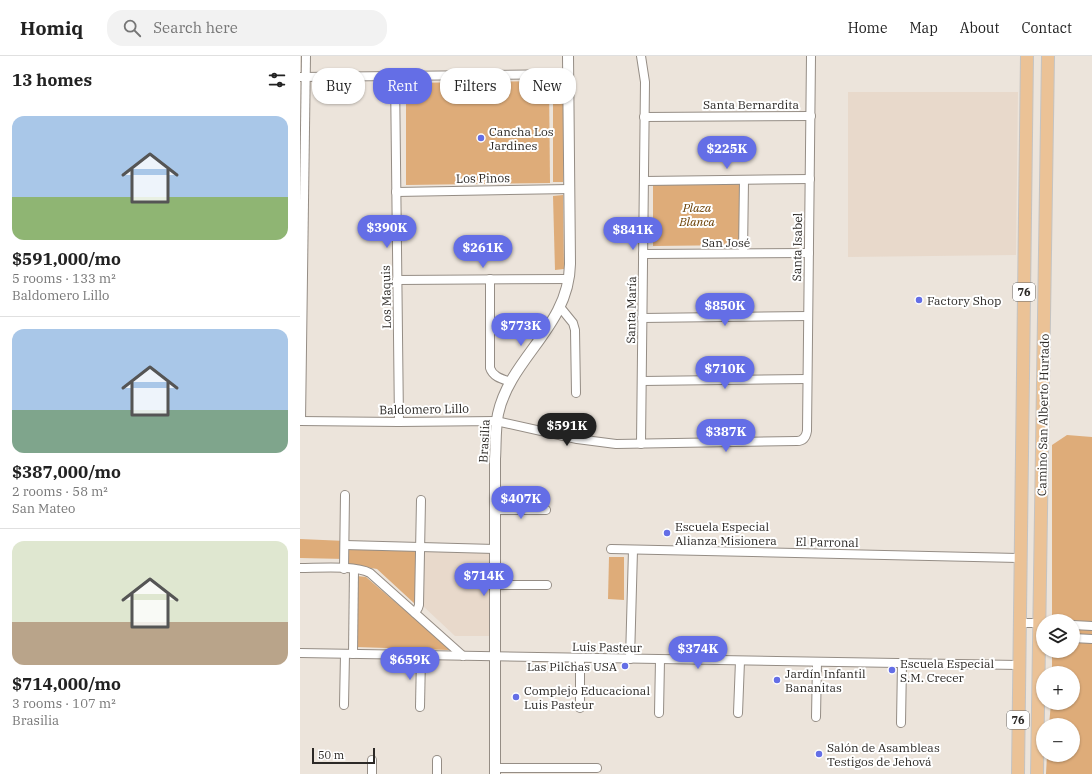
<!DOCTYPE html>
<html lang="en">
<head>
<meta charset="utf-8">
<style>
  :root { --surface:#fff; --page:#f2f2f2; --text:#222; --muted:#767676; --line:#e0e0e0; --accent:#646ee6 }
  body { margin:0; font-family:"IBM Plex Serif",serif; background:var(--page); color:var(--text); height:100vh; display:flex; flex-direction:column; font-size:15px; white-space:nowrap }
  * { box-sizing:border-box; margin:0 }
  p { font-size:13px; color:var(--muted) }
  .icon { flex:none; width:22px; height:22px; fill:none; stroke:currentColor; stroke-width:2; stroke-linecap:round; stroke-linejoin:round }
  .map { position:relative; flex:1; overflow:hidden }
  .details { display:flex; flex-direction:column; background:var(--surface); width:300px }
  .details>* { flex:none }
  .top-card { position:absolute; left:12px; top:12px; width:380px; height:36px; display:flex; gap:8px }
  .tools { position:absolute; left:736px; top:558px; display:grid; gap:8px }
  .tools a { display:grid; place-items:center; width:44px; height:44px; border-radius:50%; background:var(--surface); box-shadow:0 1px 3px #0004; font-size:20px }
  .scale { position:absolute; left:12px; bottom:10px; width:63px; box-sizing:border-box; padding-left:4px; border:2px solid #2c2926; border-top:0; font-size:11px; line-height:14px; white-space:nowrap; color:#2c2926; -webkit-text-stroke:3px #fff; paint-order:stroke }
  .price { position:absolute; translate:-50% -34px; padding:0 9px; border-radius:14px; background:var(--accent); color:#fff; font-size:13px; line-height:26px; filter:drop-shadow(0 1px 2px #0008) }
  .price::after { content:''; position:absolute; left:50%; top:24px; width:12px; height:9px; margin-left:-6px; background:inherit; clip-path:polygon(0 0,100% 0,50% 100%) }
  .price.on { background:#222; color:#fff }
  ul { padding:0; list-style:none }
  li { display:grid; align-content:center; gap:8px; height:212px; padding:0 12px }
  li+li { border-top:1px solid var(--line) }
  li span { display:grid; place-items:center; height:124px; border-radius:12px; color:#555 }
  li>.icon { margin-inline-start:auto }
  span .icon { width:72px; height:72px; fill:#fffc; stroke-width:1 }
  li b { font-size:17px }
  h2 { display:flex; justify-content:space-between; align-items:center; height:48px; padding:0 12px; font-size:17px }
  .pill { padding:0 14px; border-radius:16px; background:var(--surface); box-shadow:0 1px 3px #0004; font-size:14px; line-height:36px }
  .pill.on { background:var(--accent); color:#fff }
  header { display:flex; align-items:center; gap:24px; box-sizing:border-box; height:56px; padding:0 20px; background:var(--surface); border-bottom:1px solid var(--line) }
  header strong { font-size:19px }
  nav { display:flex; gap:22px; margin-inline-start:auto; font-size:14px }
  .search { width:280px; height:36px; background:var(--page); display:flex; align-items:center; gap:10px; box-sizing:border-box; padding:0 14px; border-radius:16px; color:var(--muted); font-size:15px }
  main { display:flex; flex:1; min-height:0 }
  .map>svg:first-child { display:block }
  .built { fill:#e8d9cb }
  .green { fill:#deac79 }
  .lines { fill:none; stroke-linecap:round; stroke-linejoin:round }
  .minor-casing { stroke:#958d85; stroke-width:10 }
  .tertiary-casing { stroke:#958d85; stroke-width:12 }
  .primary-casing { stroke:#c4c3c2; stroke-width:14 }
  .minor { stroke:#fff; stroke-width:8 }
  .tertiary { stroke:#fff; stroke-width:10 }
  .primary { stroke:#ebc296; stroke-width:12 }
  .poi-dot { fill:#646ee6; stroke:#fff; stroke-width:1.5 }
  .labels { text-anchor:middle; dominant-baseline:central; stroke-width:4; stroke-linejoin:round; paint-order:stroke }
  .shield { fill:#fff; stroke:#6b6967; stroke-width:1 }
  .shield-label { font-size:11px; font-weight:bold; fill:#2c2926 }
  .street-label { font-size:12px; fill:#2c2926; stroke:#fff }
  .poi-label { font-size:12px; fill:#2c2926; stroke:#fff; text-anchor:start }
  .park-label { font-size:12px; font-style:italic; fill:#693d01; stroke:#fff }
</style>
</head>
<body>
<header>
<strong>Homiq</strong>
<div class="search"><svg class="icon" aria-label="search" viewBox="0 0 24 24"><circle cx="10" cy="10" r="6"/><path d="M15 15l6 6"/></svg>Search here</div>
<nav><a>Home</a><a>Map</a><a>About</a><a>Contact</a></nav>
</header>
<main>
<section class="details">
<h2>13 homes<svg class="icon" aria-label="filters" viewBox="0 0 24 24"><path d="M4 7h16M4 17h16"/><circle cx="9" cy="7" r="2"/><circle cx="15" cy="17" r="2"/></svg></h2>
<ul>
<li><span style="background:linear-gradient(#a9c7e8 65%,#8fb573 0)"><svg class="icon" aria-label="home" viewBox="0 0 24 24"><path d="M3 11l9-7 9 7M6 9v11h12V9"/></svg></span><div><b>$591,000/mo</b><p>5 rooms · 133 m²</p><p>Baldomero Lillo</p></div></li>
<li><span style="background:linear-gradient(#a9c7e8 65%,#7fa58c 0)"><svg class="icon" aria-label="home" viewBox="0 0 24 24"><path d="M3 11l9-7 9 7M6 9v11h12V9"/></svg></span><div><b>$387,000/mo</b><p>2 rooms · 58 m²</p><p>San Mateo</p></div></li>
<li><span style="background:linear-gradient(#dfe7d0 65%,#b9a48a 0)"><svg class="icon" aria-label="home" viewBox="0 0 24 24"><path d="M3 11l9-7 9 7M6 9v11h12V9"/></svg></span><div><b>$714,000/mo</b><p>3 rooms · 107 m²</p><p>Brasilia</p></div></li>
</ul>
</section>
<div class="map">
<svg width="792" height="718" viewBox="0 0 792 718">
  <rect width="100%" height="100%" fill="#ece4db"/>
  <g class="built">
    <path d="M548 36H718L716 199 548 201Z"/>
    <path d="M122 496H191L190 580H155L122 549Z"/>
  </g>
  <g class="green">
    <path d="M249 25 250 127 106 129V27Z"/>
    <rect x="253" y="28" width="10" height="98"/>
    <path d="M441 127 442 189 353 190V128Z"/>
    <path d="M263 139 264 213 255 214 253 140Z"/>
    <path d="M767 379 792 381V718H746L747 699H773V669H749L751 647H773V617H752V595H773V565H752V389Z"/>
    <path d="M0 483 46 485 45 503 0 502Z"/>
    <path d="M47 493 116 495 115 548 77 513 47 508Z"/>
    <path d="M309 501H324V544L308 543Z"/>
    <path d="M57 520 66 521 149 592V594L56 591Z"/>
  </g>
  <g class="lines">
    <g class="minor-casing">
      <g id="minor">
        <path d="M341 0 345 26 341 388"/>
        <path d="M95 20 99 366"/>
        <path d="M0 21 268 18"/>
        <path d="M344 61 511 60"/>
        <path d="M344 125 510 123"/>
        <path d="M96 136 270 133"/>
        <path d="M443 197 444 124"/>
        <path d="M343 198 509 197"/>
        <path d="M190 223V312C193 321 202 323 211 326"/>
        <path d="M97 224 269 223"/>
        <path d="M260 251 273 267 275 274 276 337"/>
        <path d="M342 262 508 260"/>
        <path d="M342 325 507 323"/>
        <path d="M0 365 99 366 196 365 277 383 316 388 497 385C503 385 506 381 507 375L511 0"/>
        <path d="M1 365 6 0"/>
        <path d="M195 454H246"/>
        <path d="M45 489 195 493"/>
        <path d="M311 493 720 502"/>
        <path d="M0 512C19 512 55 509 70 517L163 600"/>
        <path d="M44 513 45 439"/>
        <path d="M195 529H247"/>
        <path d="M115 557 118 552 119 549 121 444"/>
        <path d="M720 567H743"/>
        <path d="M773 569 792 570"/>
        <path d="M773 582 792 583"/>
        <path d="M0 597 719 609"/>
        <path d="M53 598 54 513"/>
        <path d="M330 603 333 494"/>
        <path d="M44 649 45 598"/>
        <path d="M120 651 121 600"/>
        <path d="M280 652V602"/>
        <path d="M359 657 360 604"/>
        <path d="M438 657 440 605"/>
        <path d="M516 661 517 606"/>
        <path d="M601 667 602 607"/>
        <path d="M195 712H297"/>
        <path d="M72 718V704"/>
        <path d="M137 718V704"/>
      </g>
    </g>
    <g class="tertiary-casing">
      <path id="tertiary" d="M195 718C195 637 195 557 195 476 195 452 195 428 195 403 196 388 195 373 198 358 210 302 269 271 270 208L268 0"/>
    </g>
    <g class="primary-casing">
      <g id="primary">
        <path d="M718 718 727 0"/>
        <path d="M737 718 748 0"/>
      </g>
    </g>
    <use href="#minor" class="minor"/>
    <use href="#tertiary" class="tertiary"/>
    <use href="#primary" class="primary"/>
  </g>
  <g class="poi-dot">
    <circle cx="181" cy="82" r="4"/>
    <circle cx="619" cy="244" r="4"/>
    <circle cx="367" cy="477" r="4"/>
    <circle cx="325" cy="610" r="4"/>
    <circle cx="592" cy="614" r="4"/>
    <circle cx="477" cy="624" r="4"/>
    <circle cx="216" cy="641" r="4"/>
    <circle cx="519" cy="698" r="4"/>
  </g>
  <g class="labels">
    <g class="shield">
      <rect x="713" y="227" width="22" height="18" rx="3"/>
      <rect x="707" y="655" width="22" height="18" rx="3"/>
    </g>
    <g class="shield-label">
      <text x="724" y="236">76</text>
      <text x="718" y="664">76</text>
    </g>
    <g class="street-label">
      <text x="451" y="48">Santa Bernardita</text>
      <text transform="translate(183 122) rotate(-1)">Los Pinos</text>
      <text x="426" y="186">San José</text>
      <text transform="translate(497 191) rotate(-89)">Santa Isabel</text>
      <text transform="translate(86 241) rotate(-91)">Los Maquis</text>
      <text transform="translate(331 254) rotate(-89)">Santa María</text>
      <text transform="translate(124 353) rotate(-1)">Baldomero Lillo</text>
      <text transform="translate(743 359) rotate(-89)">Camino San Alberto Hurtado</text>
      <text transform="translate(184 385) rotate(-87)">Brasilia</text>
      <text transform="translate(527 486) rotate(1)">El Parronal</text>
      <text transform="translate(307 591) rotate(1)">Luis Pasteur</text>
    </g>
    <g class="poi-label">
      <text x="189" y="75">Cancha Los<tspan x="189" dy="14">Jardines</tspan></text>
      <text x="627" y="244">Factory Shop</text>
      <text x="375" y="470">Escuela Especial<tspan x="375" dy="14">Alianza Misionera</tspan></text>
      <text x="600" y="607">Escuela Especial<tspan x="600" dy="14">S.M. Crecer</tspan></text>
      <text x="317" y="610" text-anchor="end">Las Pilchas USA</text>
      <text x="485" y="617">Jardín Infantil<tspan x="485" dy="14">Bananitas</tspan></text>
      <text x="224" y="634">Complejo Educacional<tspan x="224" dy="14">Luis Pasteur</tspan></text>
      <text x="527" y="691">Salón de Asambleas<tspan x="527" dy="14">Testigos de Jehová</tspan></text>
    </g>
    <g class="park-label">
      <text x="397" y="151">Plaza<tspan x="397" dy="14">Blanca</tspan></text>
    </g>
  </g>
</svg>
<div class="tools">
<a><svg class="icon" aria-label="layers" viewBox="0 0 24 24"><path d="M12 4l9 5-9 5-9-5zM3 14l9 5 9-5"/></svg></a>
<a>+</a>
<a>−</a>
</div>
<div class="scale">50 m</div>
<b class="price" style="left:427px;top:114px">$225K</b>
<b class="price" style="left:87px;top:193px">$390K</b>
<b class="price" style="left:333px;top:195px">$841K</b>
<b class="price" style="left:183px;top:213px">$261K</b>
<b class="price" style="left:425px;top:271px">$850K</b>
<b class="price" style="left:221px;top:291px">$773K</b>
<b class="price" style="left:425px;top:334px">$710K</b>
<b class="price on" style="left:267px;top:391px">$591K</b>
<b class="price" style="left:426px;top:397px">$387K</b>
<b class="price" style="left:221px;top:464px">$407K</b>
<b class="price" style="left:184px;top:541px">$714K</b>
<b class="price" style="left:398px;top:614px">$374K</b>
<b class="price" style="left:110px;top:625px">$659K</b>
<div class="top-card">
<a class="pill">Buy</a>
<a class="pill on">Rent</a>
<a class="pill">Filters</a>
<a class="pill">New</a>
</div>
</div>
</main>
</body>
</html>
